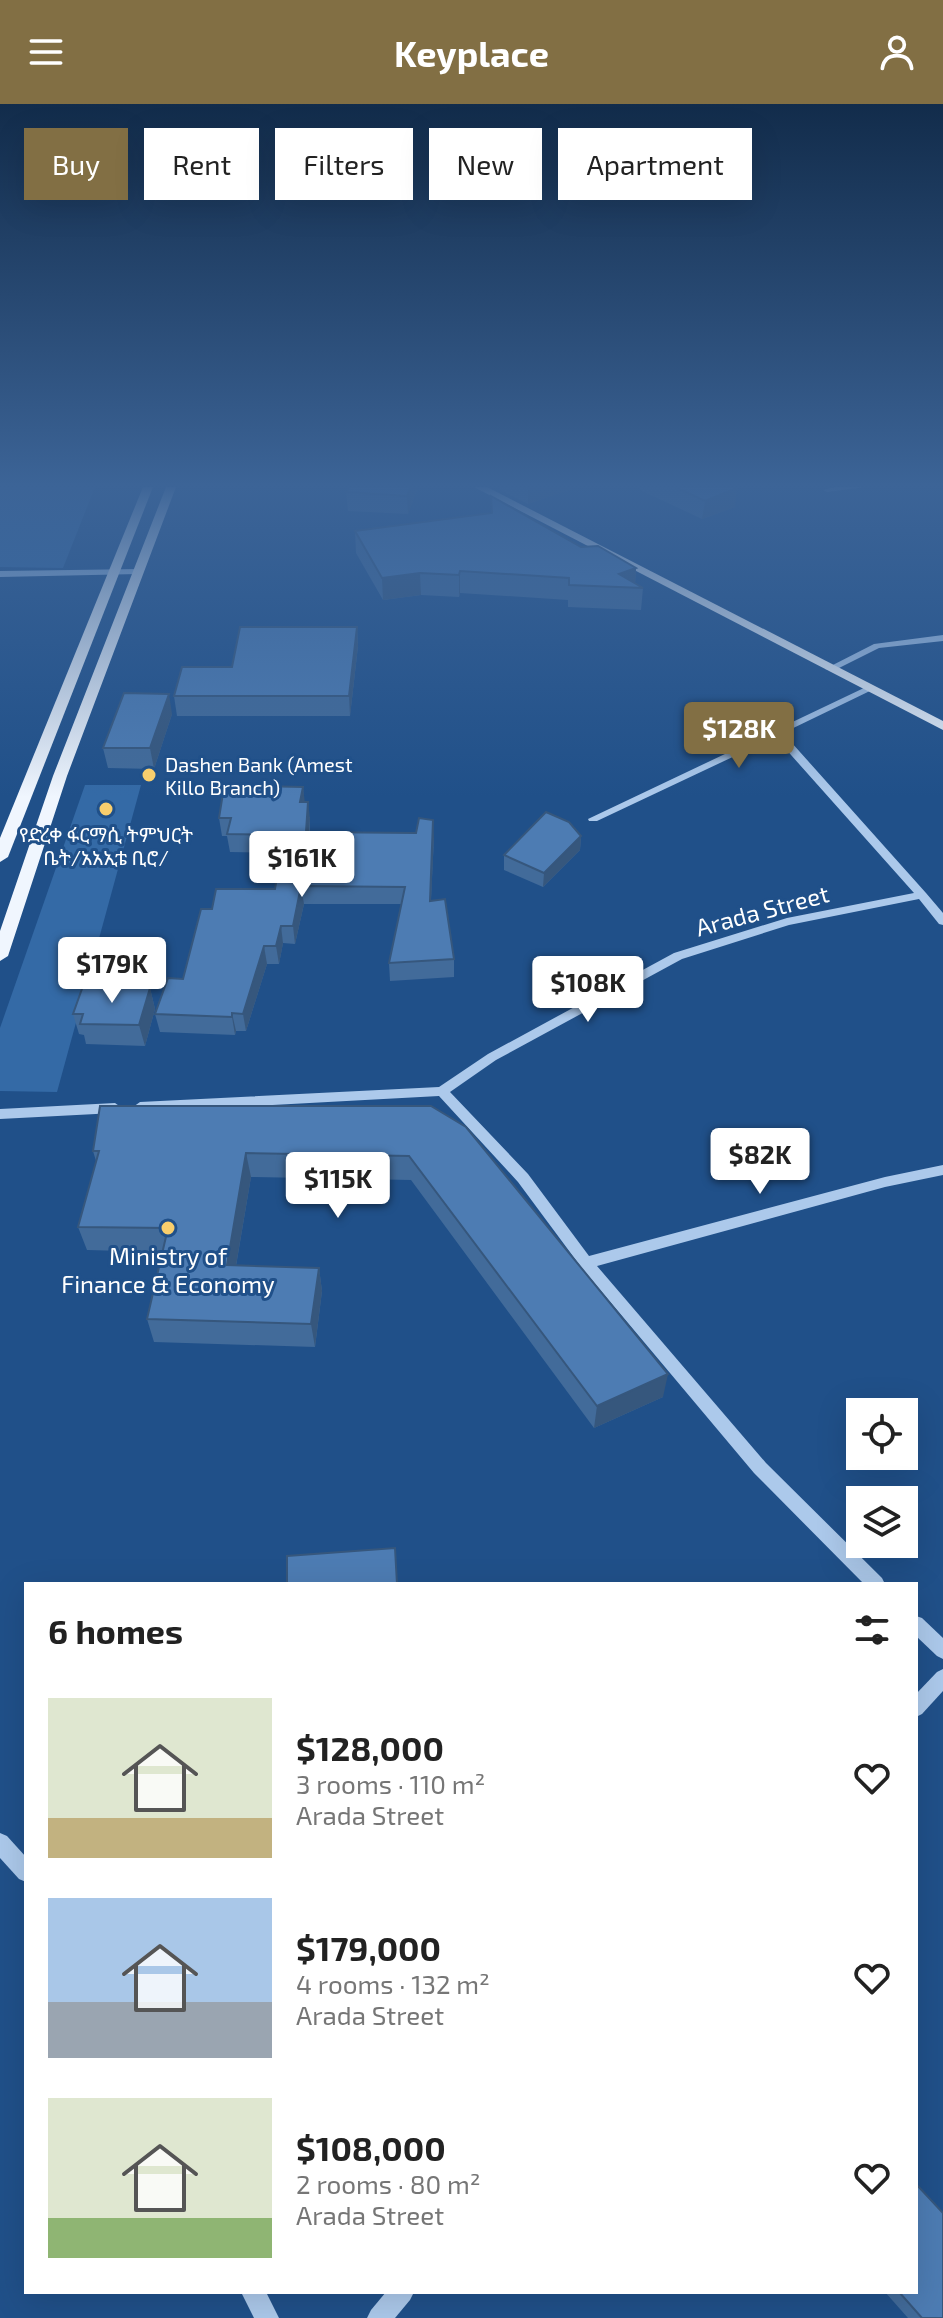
<!DOCTYPE html>
<html lang="en">
<head>
<meta charset="utf-8">
<style>
  :root { --surface:#fff; --page:#f6f6f6; --text:#222; --muted:#767676; --accent:#826f44 }
  body { margin:0; font-family:"Exo 2","Noto Sans Ethiopic",sans-serif; background:var(--page); color:var(--text); height:100vh; display:flex; flex-direction:column; font-size:30px; white-space:nowrap }
  * { box-sizing:border-box; margin:0 }
  p { font-size:26px; color:var(--muted) }
  .icon { flex:none; width:44px; height:44px; fill:none; stroke:currentColor; stroke-width:2; stroke-linecap:round; stroke-linejoin:round }
  .map { position:relative; flex:1; overflow:hidden }
  .drawer { position:absolute; left:24px; top:1478px; width:894px; height:712px; display:flex; flex-direction:column; background:var(--surface); border-radius:0px; box-shadow:0 8px 32px #0002 }
  .drawer>* { flex:none }
  .top-card { position:absolute; left:24px; top:24px; width:896px; height:72px; display:flex; gap:16px }
  .tools { position:absolute; left:846px; top:1294px; display:grid; gap:16px }
  .tools a { display:grid; place-items:center; width:72px; height:72px; border-radius:0px; background:var(--surface); box-shadow:0 8px 32px #0002; font-size:40px }
  .price { position:absolute; translate:-50% -68px; padding:0 18px; border-radius:8px; background:#fff; color:#222; font-size:26px; line-height:52px; filter:drop-shadow(0 2px 4px #0008) }
  .price::after { content:''; position:absolute; left:50%; top:48px; width:24px; height:18px; margin-left:-12px; background:inherit; clip-path:polygon(0 0,100% 0,50% 100%) }
  .price.active { background:var(--accent); color:#fff }
  ul { padding:0; list-style:none }
  li { display:flex; align-items:center; gap:24px; height:200px; padding:0 24px }
  li span { display:grid; place-items:center; flex:none; width:224px; height:160px; border-radius:0px; color:#555 }
  li>.icon { margin-inline-start:auto }
  span .icon { width:96px; height:96px; fill:#fffc; stroke-width:1 }
  li b { font-size:34px }
  h2 { display:flex; justify-content:space-between; align-items:center; height:96px; padding:0 24px; font-size:34px }
  .pill { padding:0 28px; border-radius:0px; background:var(--surface); box-shadow:0 8px 32px #0002; font-size:28px; line-height:72px }
  .pill.active { background:var(--accent); color:#fff }
  header { display:flex; justify-content:space-between; align-items:center; height:104px; padding:0 24px; background:var(--accent); color:#fff; font-size:36px; font-weight:700 }
  .map>svg:first-child { display:block }
  .green { fill:#346aa6 }
  .lines { fill:none; stroke-linecap:round; stroke-linejoin:round }
  .minor { fill:#acc9eb; fill-rule:evenodd }
  .major { fill:#f0f6fe; fill-rule:evenodd }
  .wall { fill:#426b9a }
  .shaded-wall { fill:#36577d }
  .building { fill:#4d7cb3; stroke:#36577d; stroke-width:2 }
  .poi-dot { fill:#f8ce6d; stroke:#205089; stroke-width:3 }
  .labels { text-anchor:middle; dominant-baseline:central; stroke-width:6; stroke-linejoin:round; paint-order:stroke }
  .far-poi-label { font-size:20px; fill:#fff; stroke:#205089; text-anchor:start }
  .street-label { font-size:24px; fill:#fff; stroke:#205089 }
  .poi-label { font-size:24px; fill:#fff; stroke:#205089 }
</style>
</head>
<body>
<header><svg class="icon" aria-label="menu" viewBox="0 0 24 24"><path d="M4 6h16M4 12h16M4 18h16"/></svg>Keyplace<svg class="icon" aria-label="person" viewBox="0 0 24 24"><circle cx="12" cy="8" r="4"/><path d="M4 21q1-7 8-7t8 7"/></svg></header>
<div class="map">
<svg width="943" height="2214" viewBox="0 0 943 2214">
  <rect width="100%" height="100%" fill="#205089"/>
  <g class="green">
    <path d="M0 383H95L63 464 0 463Z"/>
    <path d="M85 681H141L57 988 0 987V924Z"/>
  </g>
  <g class="lines">
    <g class="minor">
      <path d="M865 383 827 388 823 386 835 383Z"/>
      <path d="M141 465V469L138 470 0 473V467Z"/>
      <path d="M943 531V537L879 544 833 567 825 565 874 540Z"/>
      <path d="M866 583 874 585 783 629 926 789 943 809V821L939 820 919 795 789 821 682 855 496 956 450 988 528 1070 589 1152 885 1073 943 1061V1071L885 1083 597 1162 766 1359 882 1474 885 1480H864L754 1369 581 1163 518 1078 439 992 140 1008 133 1003 140 998 439 983 488 950 674 849 787 814 914 789 775 633 597 717H589L588 715Z"/>
      <path d="M115 999 122 1004 115 1009 0 1015V1005Z"/>
      <path d="M916 1512 922 1514 943 1534V1555L937 1552 916 1532Z"/>
      <path d="M943 1565V1587L922 1610 916 1613V1590L937 1568Z"/>
      <path d="M0 1729 7 1732 26 1753V1778L19 1775 0 1754Z"/>
      <path d="M241 2188H266L279 2214H254Z"/>
      <path d="M386 2188H414L410 2196 395 2214H367L371 2206Z"/>
    </g>
    <g class="major">
      <path d="M143 383H153L8 753 0 758V734Z"/>
      <path d="M166 383H176L67 672 8 852 0 857V827L53 672Z"/>
      <path d="M474 383H487L943 617V626Z"/>
    </g>
  </g>
  <g class="wall">
    <path d="M349 383H417V385L408 410 348 407 346 388Z"/>
    <path d="M499 383H572V385L528 400 500 386Z"/>
    <path d="M640 383H734L735 403 702 415 640 386Z"/>
    <path d="M491 392 581 443 636 464 635 479 643 484 641 506 568 503V496L460 489 459 493 421 491 383 496 356 449 355 427 491 409Z"/>
    <path d="M357 523 358 542 350 612H177L174 592 232 563Z"/>
    <path d="M172 610 154 665 108 664 103 644Z"/>
    <path d="M303 683 304 698 310 715V728L434 733 431 796 454 855V873L390 877 389 859 401 800H304L295 840 283 839 279 860H267L246 927H236L235 931 160 928 155 910 183 875 212 805 275 785 281 749 230 748 227 732H222L219 714 256 688Z"/>
    <path d="M581 732 580 746 543 783 504 766V751Z"/>
    <path d="M150 884 155 905 145 942 86 940 84 931 79 930 73 910Z"/>
    <path d="M431 1002 663 1293 594 1324 411 1076 251 1073 236 1162 319 1164 322 1187 315 1243 154 1238 147 1215 162 1148 87 1146 78 1123 96 1057 93 1047Z"/>
    <path d="M885 2188H916L943 2214H908Z"/>
  </g>
  <g class="shaded-wall">
    <path d="M410 383H417V385L408 410 407 392Z"/>
    <path d="M528 383H572V385L528 400Z"/>
    <path d="M737 384 735 403 702 415 705 397Z"/>
    <path d="M636 464 635 483 619 470Z"/>
    <path d="M460 467V489L459 493V471Z"/>
    <path d="M420 469 421 491 383 496 382 474Z"/>
    <path d="M357 523 358 542 350 612 349 592Z"/>
    <path d="M169 590 172 610 154 665 150 644Z"/>
    <path d="M303 683 305 700 300 698Z"/>
    <path d="M308 698 310 715 308 746 306 728Z"/>
    <path d="M433 716 434 733 430 814V797Z"/>
    <path d="M581 732 580 746 543 783 544 769Z"/>
    <path d="M301 782 304 800 295 840 293 822Z"/>
    <path d="M281 822 283 839 279 860 276 842Z"/>
    <path d="M264 842 267 860 246 927 243 910Z"/>
    <path d="M150 884 155 905 145 942 139 921Z"/>
    <path d="M232 909 236 927 235 931 232 913Z"/>
    <path d="M246 1049 251 1073 232 1185 227 1161Z"/>
    <path d="M319 1164 322 1187 315 1243 311 1220Z"/>
    <path d="M668 1270 663 1293 594 1324 597 1302Z"/>
  </g>
  <g class="building">
    <path d="M349 383H410L407 392 346 388Z"/>
    <path d="M675 383H734L737 384 705 397Z"/>
    <path d="M491 392 581 443 598 442 636 464 619 470 643 484 569 481V474L460 467 459 471 420 469 382 474 355 427 492 409Z"/>
    <path d="M240 523H357L349 592H174L182 563H232Z"/>
    <path d="M124 589 169 590 150 644H103Z"/>
    <path d="M257 682 303 683 300 698H308L306 728 416 729 419 714 433 716 430 797 445 795 454 855 389 859 405 783 301 782 293 822H281L276 842H264L243 910 232 909V913L155 910 168 874 183 875 201 805H212L216 785H275L284 731 227 730 231 714H219L223 689 256 688Z"/>
    <path d="M546 708 569 718 581 732 544 769 504 751Z"/>
    <path d="M83 882 150 884 139 921 80 920 83 910H73Z"/>
    <path d="M100 1002H431L466 1023 668 1270 597 1302 409 1052 246 1049 227 1161 319 1164 311 1220 147 1215 168 1124 78 1123 99 1047H93Z"/>
    <path d="M395 1444 397 1480H287V1452Z"/>
    <path d="M916 2080 943 2109V2214H922L899 2188H916Z"/>
  </g>
  <linearGradient id="sky" x2="0" y2="1"><stop stop-color="#122c4b"/><stop offset="0.55" stop-color="#3c6497"/><stop offset="1" stop-color="#3c6497" stop-opacity="0"/></linearGradient>
  <rect width="943" height="693" fill="url(#sky)"/>
  <g class="poi-dot">
    <circle cx="149" cy="671" r="8"/>
    <circle cx="106" cy="705" r="8"/>
    <circle cx="168" cy="1124" r="8"/>
  </g>
  <g class="labels">
    <g class="far-poi-label">
      <text x="165" y="660">Dashen Bank (Amest<tspan x="165" dy="23">Killo Branch)</tspan></text>
      <text x="106" y="730" text-anchor="middle">የድረቀ ፋርማሲ ትምህርት<tspan x="106" dy="23">ቤት/አአኢቴ ቢሮ/</tspan></text>
    </g>
    <g class="street-label">
      <text transform="translate(762 806) rotate(-15)">Arada Street</text>
    </g>
    <g class="poi-label">
      <text x="168" y="1151">Ministry of<tspan x="168" dy="28">Finance &amp; Economy</tspan></text>
    </g>
  </g>
</svg>
<div class="tools">
<a><svg class="icon" aria-label="locate" viewBox="0 0 24 24"><circle cx="12" cy="12" r="6"/><path d="M12 2v4M12 18v4M2 12h4M18 12h4"/></svg></a>
<a><svg class="icon" aria-label="layers" viewBox="0 0 24 24"><path d="M12 4l9 5-9 5-9-5zM3 14l9 5 9-5"/></svg></a>
</div>
<b class="price active" style="left:739px;top:666px">$128K</b>
<b class="price" style="left:302px;top:795px">$161K</b>
<b class="price" style="left:112px;top:901px">$179K</b>
<b class="price" style="left:588px;top:920px">$108K</b>
<b class="price" style="left:760px;top:1092px">$82K</b>
<b class="price" style="left:338px;top:1116px">$115K</b>
<div class="top-card">
<a class="pill active">Buy</a>
<a class="pill">Rent</a>
<a class="pill">Filters</a>
<a class="pill">New</a>
<a class="pill">Apartment</a>
</div>
<section class="drawer">
<h2>6 homes<svg class="icon" aria-label="filters" viewBox="0 0 24 24"><path d="M4 7h16M4 17h16"/><circle cx="9" cy="7" r="2"/><circle cx="15" cy="17" r="2"/></svg></h2>
<ul>
<li><span style="background:linear-gradient(#dfe7d0 75%,#c2b280 0)"><svg class="icon" aria-label="home" viewBox="0 0 24 24"><path d="M3 11l9-7 9 7M6 9v11h12V9"/></svg></span><div><b>$128,000</b><p>3 rooms · 110 m²</p><p>Arada Street</p></div><svg class="icon" aria-label="heart" viewBox="0 0 24 24"><path d="M12 20l-8-8c-3-5 5-10 8-4 3-6 11-1 8 4z"/></svg></li>
<li><span style="background:linear-gradient(#a9c7e8 65%,#9aa5b1 0)"><svg class="icon" aria-label="home" viewBox="0 0 24 24"><path d="M3 11l9-7 9 7M6 9v11h12V9"/></svg></span><div><b>$179,000</b><p>4 rooms · 132 m²</p><p>Arada Street</p></div><svg class="icon" aria-label="heart" viewBox="0 0 24 24"><path d="M12 20l-8-8c-3-5 5-10 8-4 3-6 11-1 8 4z"/></svg></li>
<li><span style="background:linear-gradient(#dfe7d0 75%,#8fb573 0)"><svg class="icon" aria-label="home" viewBox="0 0 24 24"><path d="M3 11l9-7 9 7M6 9v11h12V9"/></svg></span><div><b>$108,000</b><p>2 rooms · 80 m²</p><p>Arada Street</p></div><svg class="icon" aria-label="heart" viewBox="0 0 24 24"><path d="M12 20l-8-8c-3-5 5-10 8-4 3-6 11-1 8 4z"/></svg></li>
</ul>
</section>
</div>
</body>
</html>
